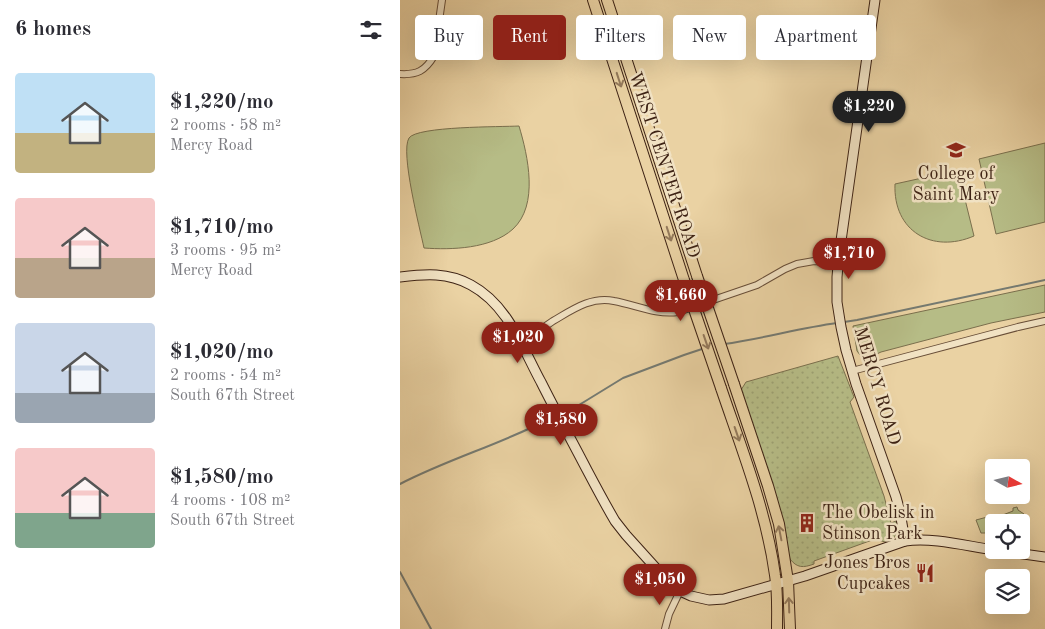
<!DOCTYPE html>
<html lang="en">
<head>
<meta charset="utf-8">
<style>
  :root { --surface:#fff; --page:#f7f7f7; --text:#2b2b33; --muted:#7c7c81; --accent:#8f2418 }
  body { margin:0; font-family:"Old Standard TT",serif; background:var(--page); color:var(--text); height:100vh; display:flex; flex-direction:column; font-size:19px; white-space:nowrap }
  * { box-sizing:border-box; margin:0 }
  p { font-size:16px; color:var(--muted) }
  .icon { flex:none; width:28px; height:28px; fill:none; stroke:currentColor; stroke-width:2; stroke-linecap:round; stroke-linejoin:round }
  .map { position:relative; flex:1; overflow:hidden }
  .side { display:flex; flex-direction:column; background:var(--surface); width:400px }
  .side>* { flex:none }
  .guide { position:absolute; left:15px; top:15px; width:475px; height:45px; display:flex; gap:10px }
  .needle { width:32px; rotate:98deg }
  .buttons { position:absolute; left:585px; top:459px; display:grid; gap:10px }
  .buttons a { display:grid; place-items:center; width:45px; height:45px; border-radius:5px; background:var(--surface); box-shadow:0 5px 20px #0002; font-size:25px }
  .price { position:absolute; translate:-50% -42px; padding:0 11px; border-radius:18px; background:var(--accent); color:#fff; font-size:16px; line-height:32px; filter:drop-shadow(0 1px 2px #0008) }
  .price::after { content:''; position:absolute; left:50%; top:30px; width:15px; height:11px; margin-left:-8px; background:inherit; clip-path:polygon(0 0,100% 0,50% 100%) }
  .price.on { background:#222; color:#fff }
  ul { padding:0; list-style:none }
  li { display:flex; align-items:center; gap:15px; height:125px; padding:0 15px }
  li span { display:grid; place-items:center; flex:none; width:140px; height:100px; border-radius:5px; color:#555 }
  li>.icon { margin-inline-start:auto }
  span .icon { width:60px; height:60px; fill:#fffc; stroke-width:1 }
  li b { font-size:21px }
  h2 { display:flex; justify-content:space-between; align-items:center; height:60px; padding:0 15px; font-size:21px }
  .tag { padding:0 18px; border-radius:5px; background:var(--surface); box-shadow:0 5px 20px #0002; font-size:18px; line-height:45px }
  .tag.on { background:var(--accent); color:#fff }
  main { display:flex; flex:1; min-height:0 }
  .map>svg:first-child { display:block }
  .grass { fill:#b6bc86; stroke:#7a6f4d }
  .park { fill:url(#park-dots); stroke:#7a6f4d }
  .lines { fill:none; stroke-linecap:round; stroke-linejoin:round }
  .stream { stroke:#757a71; stroke-width:2 }
  .street-casing { stroke:#684e38; stroke-width:8 }
  .secondary-casing { stroke:#3d2214; stroke-width:11 }
  .primary-casing { stroke:#3d2214; stroke-width:12 }
  .street { stroke:#f1e2c3; stroke-width:6 }
  .secondary { stroke:#f1e2c3; stroke-width:9 }
  .primary { stroke:#ead2a3; stroke-width:10 }
  .primary-bridge-casing { stroke:#3d2214; stroke-width:12; stroke-linecap:butt }
  .primary-bridge { stroke:#ead2a3; stroke-width:10 }
  .oneway { stroke:#947a5c }
  .labels { text-anchor:middle; dominant-baseline:central; stroke-width:5; stroke-linejoin:round; paint-order:stroke }
  .street-label { font-size:18px; fill:#3d2214; stroke:#f1e2c3 }
  .poi-label { font-size:18px; fill:#3d2214; stroke:#f1e2c3 }
</style>
</head>
<body>
<main>
<section class="side">
<h2>6 homes<svg class="icon" aria-label="filters" viewBox="0 0 24 24"><path d="M4 7h16M4 17h16"/><circle cx="9" cy="7" r="2"/><circle cx="15" cy="17" r="2"/></svg></h2>
<ul>
<li><span style="background:linear-gradient(#bfe0f5 60%,#c2b280 0)"><svg class="icon" aria-label="home" viewBox="0 0 24 24"><path d="M3 11l9-7 9 7M6 9v11h12V9"/></svg></span><div><b>$1,220/mo</b><p>2 rooms · 58 m²</p><p>Mercy Road</p></div></li>
<li><span style="background:linear-gradient(#f6c9c9 60%,#b9a48a 0)"><svg class="icon" aria-label="home" viewBox="0 0 24 24"><path d="M3 11l9-7 9 7M6 9v11h12V9"/></svg></span><div><b>$1,710/mo</b><p>3 rooms · 95 m²</p><p>Mercy Road</p></div></li>
<li><span style="background:linear-gradient(#c9d6e8 70%,#9aa5b1 0)"><svg class="icon" aria-label="home" viewBox="0 0 24 24"><path d="M3 11l9-7 9 7M6 9v11h12V9"/></svg></span><div><b>$1,020/mo</b><p>2 rooms · 54 m²</p><p>South 67th Street</p></div></li>
<li><span style="background:linear-gradient(#f6c9c9 65%,#7fa58c 0)"><svg class="icon" aria-label="home" viewBox="0 0 24 24"><path d="M3 11l9-7 9 7M6 9v11h12V9"/></svg></span><div><b>$1,580/mo</b><p>4 rooms · 108 m²</p><p>South 67th Street</p></div></li>
</ul>
</section>
<div class="map">
<svg width="645" height="629" viewBox="0 0 645 629">
  <defs>
    <pattern id="park-dots" width="8" height="8" patternUnits="userSpaceOnUse" patternTransform="scale(1.25)"><rect width="8" height="8" fill="#b6bc86"/><path d="M2 2h.1M6 6h.1" fill="none" stroke="#9da173" stroke-width="1.8" stroke-linecap="round"/></pattern>
  </defs>
  <rect width="100%" height="100%" fill="#ead2a3"/>
  <filter id="stains"><feTurbulence type="fractalNoise" baseFrequency=".004" numOctaves="4"/><feColorMatrix values="0 0 0 0 .2 0 0 0 0 .09 0 0 0 0 .02 0 0 0 .5 -.17"/></filter>
  <radialGradient id="worn" r=".72"><stop offset=".6" stop-color="#630" stop-opacity="0"/><stop offset="1" stop-color="#630" stop-opacity=".3"/></radialGradient>
  <g class="grass">
    <path d="M119 126C128 156 139 205 113 229 91 249 51 250 24 248 20 229 0 152 9 138 17 126 101 127 119 126Z"/>
    <path d="M645 143V222L596 234 579 159Z"/>
    <path d="M554 171 559 175 574 236C532 254 493 231 495 184Z"/>
    <path d="M645 285V312L591 323 481 352 464 360 457 351 453 326Z"/>
    <path d="M617 507 618 510 624 514 621 535V522H597L595 518 613 511V508Z"/>
    <path d="M591 516 595 522 594 533H581L576 520Z"/>
  </g>
  <path class="park" d="M438 356 454 397 450 402 484 496 491 523 496 521 498 530 494 538 485 542 475 539 414 561V564C403 568 397 568 390 559L341 390 346 382Z"/>
  <g class="lines">
    <g class="stream">
      <path d="M444 322 457 320 645 280"/>
      <path d="M324 344C362 339 399 328 437 323"/>
      <path d="M162 413 179 405 223 378 284 355 305 348"/>
      <path d="M0 484C50 458 105 443 155 416"/>
      <path d="M0 572 31 629"/>
    </g>
    <g class="street-casing">
      <g id="street">
        <path d="M0 74C17 75 25 71 34 56L42 0"/>
        <path d="M121 342C132 335 143 328 153 321 172 310 191 296 214 301 236 305 255 315 278 312L357 285 385 269 397 264 414 261 438 263"/>
        <path d="M452 371 618 327 645 321"/>
        <path d="M265 629 269 614 280 591"/>
      </g>
    </g>
    <g class="secondary-casing">
      <g id="secondary">
        <path d="M475 0 439 255 437 277V302L441 327 446 350 456 384 496 497 500 512 505 541"/>
        <path d="M0 277C25 274 48 272 71 285 108 305 122 347 141 382 156 412 172 441 187 470 196 487 205 504 215 521L226 535 272 586 280 591 291 596 309 600 324 599 405 576 505 541C533 537 566 546 594 550"/>
        <path d="M595 550 645 557"/>
      </g>
    </g>
    <g class="primary-casing">
      <g id="primary">
        <path d="M193 0 284 280"/>
        <path d="M207 0 297 276"/>
        <path d="M334 384 368 486 379 524 388 581 390 629"/>
        <path d="M321 388C342 450 366 510 375 575 378 593 377 611 377 629"/>
      </g>
    </g>
    <use href="#street" class="street"/>
    <use href="#secondary" class="secondary"/>
    <use href="#primary" class="primary"/>
    <g class="primary-bridge-casing">
      <g id="primary-bridge">
        <path d="M297 276 334 384"/>
        <path d="M284 280 321 388"/>
      </g>
    </g>
    <use href="#primary-bridge" class="primary-bridge"/>
  </g>
  <defs><path id="oneway-shaft" d="M-6 0H5M1.5-3L5.5 0L1.5 3" fill="none" stroke-width="1.6" stroke-linecap="round" stroke-linejoin="round" transform="scale(1.25)"/></defs>
  <g class="oneway">
    <use href="#oneway-shaft" transform="translate(219 80) rotate(72)"/>
    <use href="#oneway-shaft" transform="translate(269 234) rotate(72)"/>
    <use href="#oneway-shaft" transform="translate(306 342) rotate(71)"/>
    <use href="#oneway-shaft" transform="translate(337 434) rotate(71)"/>
    <use href="#oneway-shaft" transform="translate(380 533) rotate(-101)"/>
    <use href="#oneway-shaft" transform="translate(389 605) rotate(-92)"/>
  </g>
  <defs>
    <g id="university-bare" transform="scale(1.5)"><path d="M0-5L7-2L0 1L-7-2ZM-4 1L0 2.5L4 1V4Q0 6-4 4Z" fill="#8f2418" stroke="#f1e2c3" stroke-width="2.5" paint-order="stroke"/></g>
    <g id="building-bare" transform="scale(1.5)"><path d="M-4-6H4V6H1V3H-1V6H-4ZM-2.5-4.3h1.7v1.8h-1.7ZM.8-4.3h1.7v1.8H.8ZM-2.5-1h1.7V.8h-1.7ZM.8-1h1.7V.8H.8Z" fill="#8f2418" stroke="#f1e2c3" stroke-width="2.5" paint-order="stroke"/></g>
    <g id="restaurant-bare" transform="scale(1.5)"><path d="M-5-6h1v4h1v-4h1v4h1v-4h1v5L-1.5 .5V6h-2V.5L-5-1ZM5-6V6H3V1.5H1.5Q1.5-4 5-6Z" fill="#8f2418" stroke="#f1e2c3" stroke-width="2.5" paint-order="stroke"/></g>
  </defs>
  <g fill-rule="evenodd">
    <use href="#university-bare" x="556" y="150"/>
    <use href="#building-bare" x="407" y="523"/>
    <use href="#restaurant-bare" x="525" y="573"/>
  </g>
  <g class="labels">
    <g class="street-label">
      <text transform="translate(264 165) rotate(72)">WEST CENTER ROAD</text>
      <text transform="translate(477 386) rotate(73)">MERCY ROAD</text>
    </g>
    <g class="poi-label">
      <text x="556" y="174">College of<tspan x="556" dy="21">Saint Mary</tspan></text>
      <text x="422" y="513" text-anchor="start">The Obelisk in<tspan x="422" dy="21">Stinson Park</tspan></text>
      <text x="510" y="563" text-anchor="end">Jones Bros<tspan x="510" dy="21">Cupcakes</tspan></text>
    </g>
  </g>
  <rect width="100%" height="100%" filter="url(#stains)"/>
  <rect width="100%" height="100%" fill="url(#worn)"/>
</svg>
<div class="buttons">
<a><svg class="needle" viewBox="-14 -14 28 28"><path d="M0-13l5 13h-10z" fill="#e53935"/><path d="M0 13l5-13h-10z" fill="#7c7c81"/></svg></a>
<a><svg class="icon" aria-label="locate" viewBox="0 0 24 24"><circle cx="12" cy="12" r="6"/><path d="M12 2v4M12 18v4M2 12h4M18 12h4"/></svg></a>
<a><svg class="icon" aria-label="layers" viewBox="0 0 24 24"><path d="M12 4l9 5-9 5-9-5zM3 14l9 5 9-5"/></svg></a>
</div>
<b class="price on" style="left:469px;top:133px">$1,220</b>
<b class="price" style="left:449px;top:280px">$1,710</b>
<b class="price" style="left:281px;top:322px">$1,660</b>
<b class="price" style="left:118px;top:364px">$1,020</b>
<b class="price" style="left:161px;top:446px">$1,580</b>
<b class="price" style="left:260px;top:606px">$1,050</b>
<div class="guide">
<a class="tag">Buy</a>
<a class="tag on">Rent</a>
<a class="tag">Filters</a>
<a class="tag">New</a>
<a class="tag">Apartment</a>
</div>
</div>
</main>
</body>
</html>
